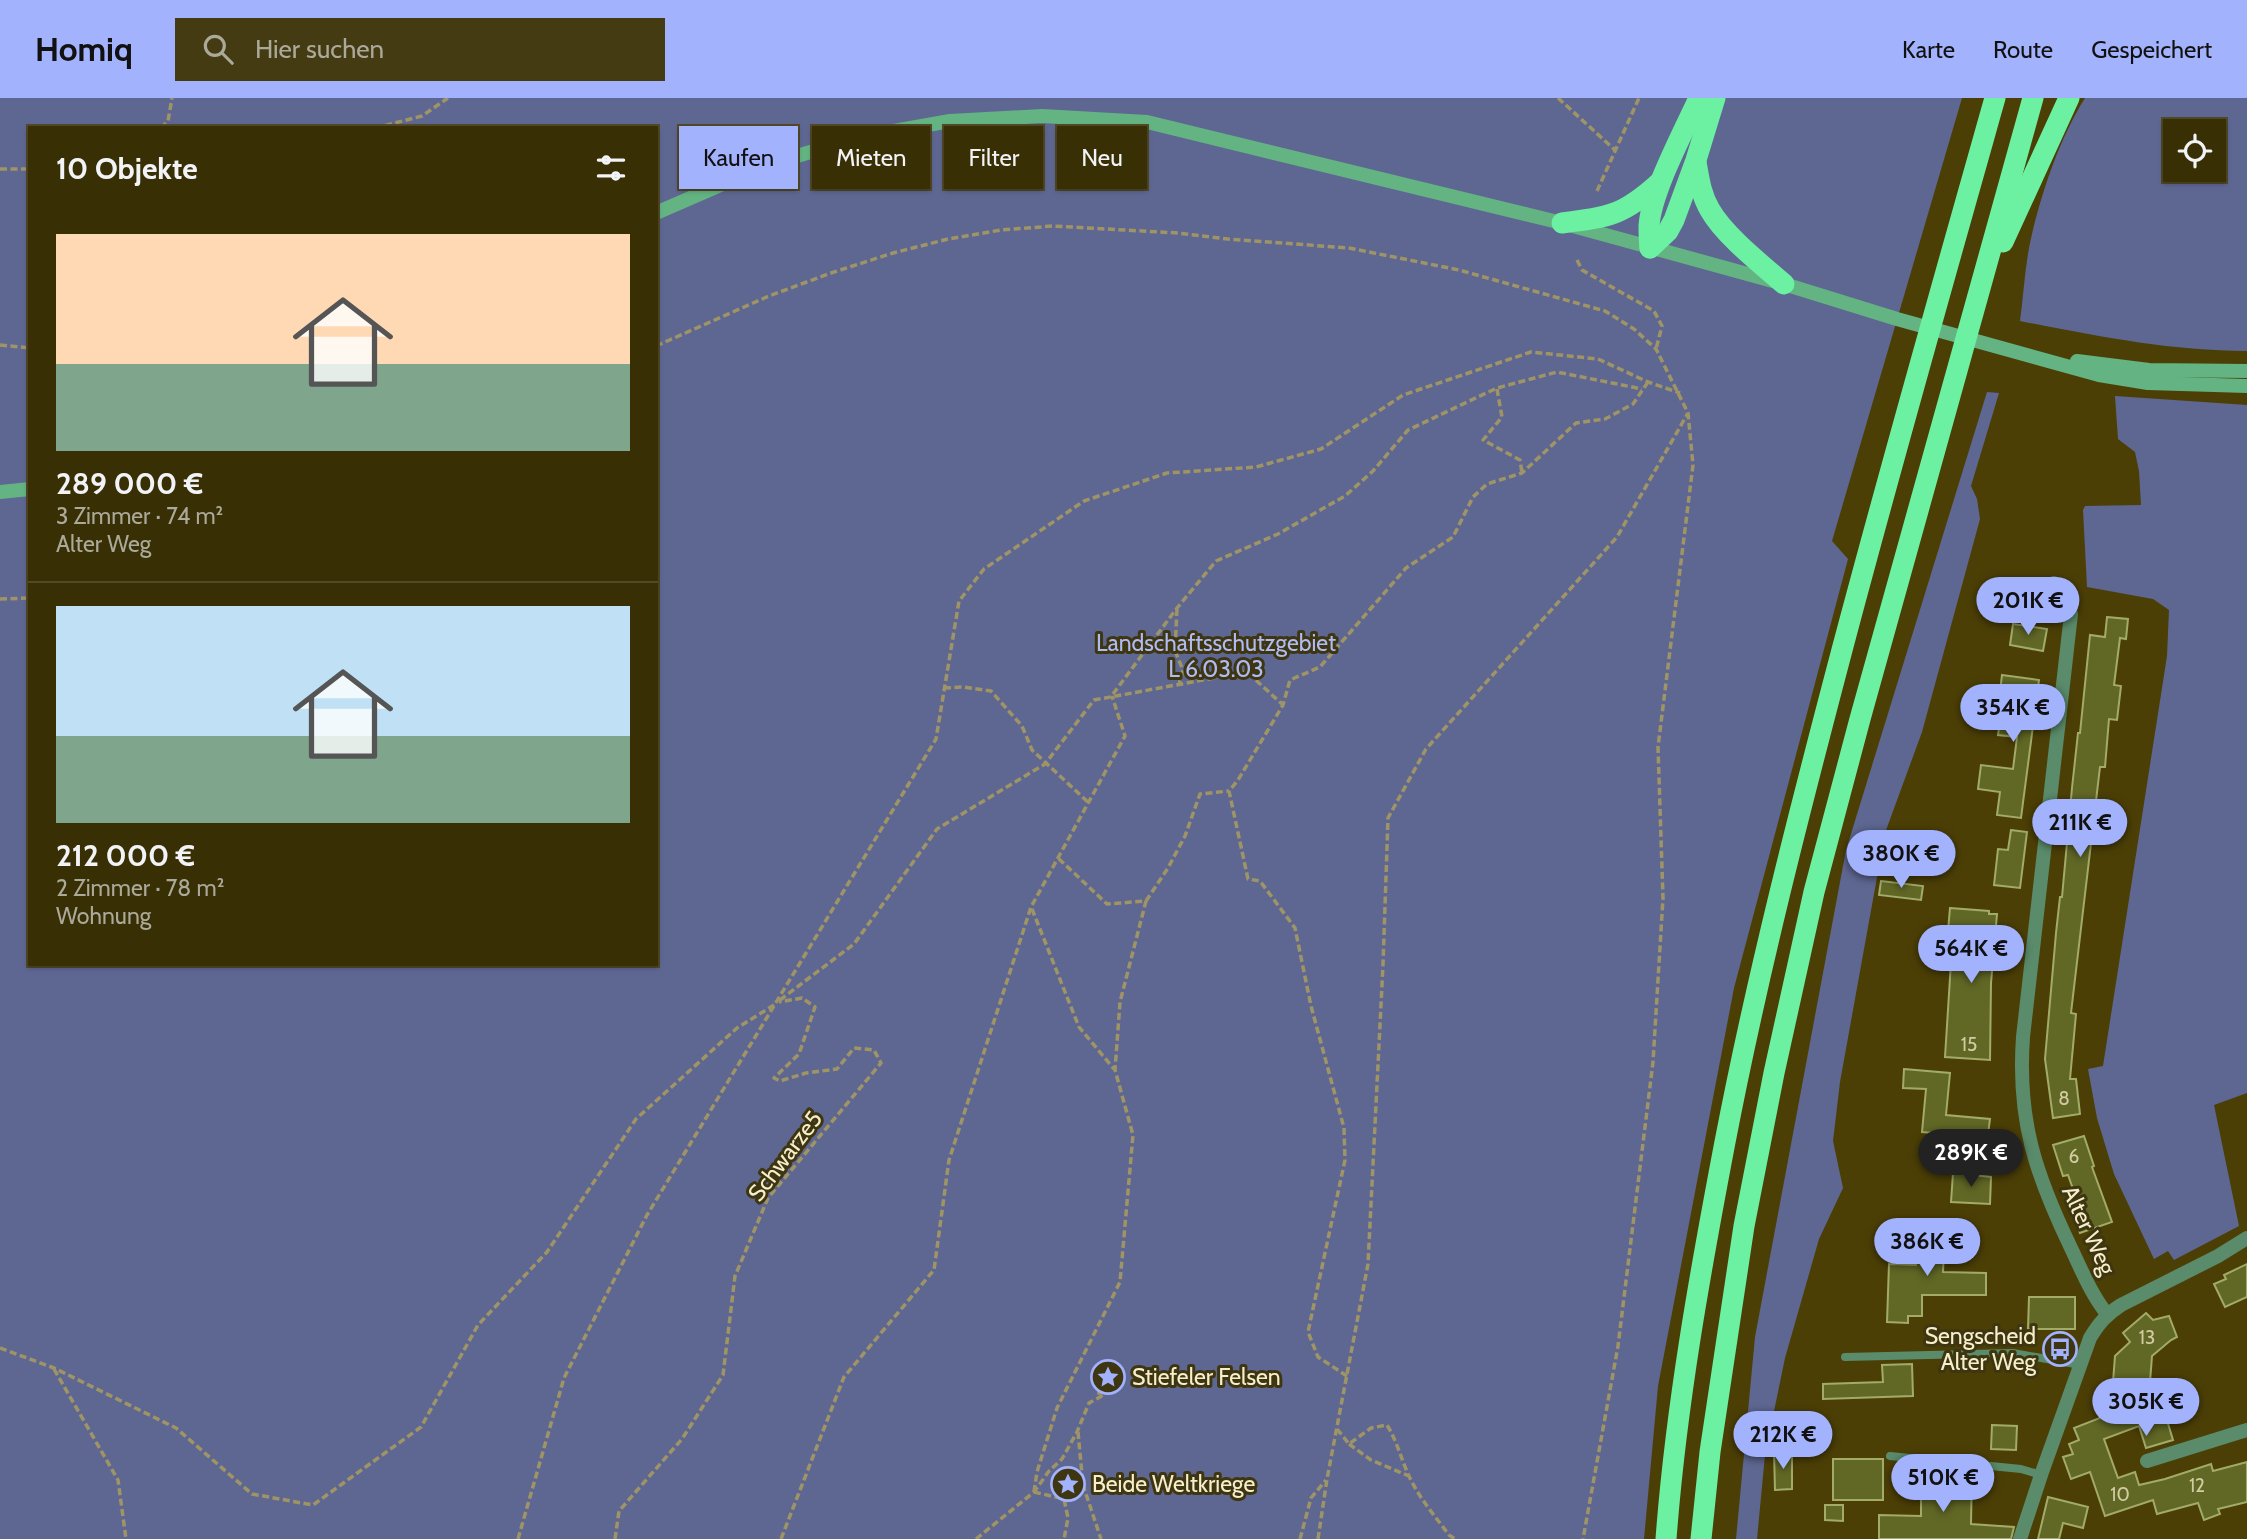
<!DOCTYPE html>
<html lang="de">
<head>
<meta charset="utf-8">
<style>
  :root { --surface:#392f04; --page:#443b13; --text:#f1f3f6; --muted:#aba99a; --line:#534a26; --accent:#a3b2fd }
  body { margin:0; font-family:Cabin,sans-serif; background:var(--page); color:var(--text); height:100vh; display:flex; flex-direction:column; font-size:26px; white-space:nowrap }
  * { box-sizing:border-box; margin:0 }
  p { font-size:23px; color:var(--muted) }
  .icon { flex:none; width:38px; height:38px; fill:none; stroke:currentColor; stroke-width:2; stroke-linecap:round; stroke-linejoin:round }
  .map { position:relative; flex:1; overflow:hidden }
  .sheet { position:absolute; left:28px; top:28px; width:630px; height:840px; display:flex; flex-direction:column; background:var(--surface); border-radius:0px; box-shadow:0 2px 5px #0004,0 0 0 2px var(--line) }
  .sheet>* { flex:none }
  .guide { position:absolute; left:679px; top:28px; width:665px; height:63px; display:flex; gap:14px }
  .buttons { position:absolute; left:2163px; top:21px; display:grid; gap:14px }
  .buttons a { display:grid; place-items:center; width:63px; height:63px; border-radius:0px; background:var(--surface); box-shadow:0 2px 5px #0004,0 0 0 2px var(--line); font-size:35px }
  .price { position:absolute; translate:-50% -60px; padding:0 16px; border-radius:24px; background:var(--accent); color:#111; font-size:23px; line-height:46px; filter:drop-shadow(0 2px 4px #0008) }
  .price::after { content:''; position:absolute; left:50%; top:42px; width:21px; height:16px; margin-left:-10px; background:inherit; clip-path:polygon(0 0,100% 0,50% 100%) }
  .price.active { background:#222; color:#fff }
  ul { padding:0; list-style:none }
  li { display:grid; align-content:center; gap:14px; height:371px; padding:0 28px }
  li+li { border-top:2px solid var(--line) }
  li span { display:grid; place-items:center; height:217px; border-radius:0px; color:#555 }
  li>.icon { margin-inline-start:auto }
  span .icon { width:126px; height:126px; fill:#fffc; stroke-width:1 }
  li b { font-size:30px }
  h2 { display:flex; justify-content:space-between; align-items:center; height:84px; padding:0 28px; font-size:30px }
  .tag { padding:0 24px; border-radius:0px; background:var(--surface); box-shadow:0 2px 5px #0004,0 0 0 2px var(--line); font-size:24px; line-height:63px }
  .tag.active { background:var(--accent); color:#111 }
  header { display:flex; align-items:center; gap:42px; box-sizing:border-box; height:98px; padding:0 35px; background:var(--accent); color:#111 }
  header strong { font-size:33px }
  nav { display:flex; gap:38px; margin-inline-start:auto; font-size:24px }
  .search { width:490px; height:63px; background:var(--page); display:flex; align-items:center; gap:18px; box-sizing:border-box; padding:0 24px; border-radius:0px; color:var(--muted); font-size:26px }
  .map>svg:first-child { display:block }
  .green { fill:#5e6791; fill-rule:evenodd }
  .building { fill:#616825; stroke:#a2ab68; stroke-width:2 }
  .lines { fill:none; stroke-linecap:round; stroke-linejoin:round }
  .path { stroke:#9f9466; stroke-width:3.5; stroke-dasharray:7 3.5; stroke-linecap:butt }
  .service { stroke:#5a8b6b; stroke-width:8 }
  .minor { stroke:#5a8b6b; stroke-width:14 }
  .secondary { stroke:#63b482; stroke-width:14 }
  .motorway { stroke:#6cf1a2; stroke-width:21 }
  .labels { text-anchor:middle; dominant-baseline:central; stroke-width:6; stroke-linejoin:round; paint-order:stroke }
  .number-label { font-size:19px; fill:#d2cca2 }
  .park-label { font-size:23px; fill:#afbbf2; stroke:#3e3511 }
  .street-label { font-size:23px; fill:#f7eecc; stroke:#3e3511 }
  .poi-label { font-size:23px; fill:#f7eecc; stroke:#3e3511; text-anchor:start }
</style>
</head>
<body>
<header>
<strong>Homiq</strong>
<div class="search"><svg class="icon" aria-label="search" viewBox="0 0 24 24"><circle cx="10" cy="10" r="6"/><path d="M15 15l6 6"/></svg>Hier suchen</div>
<nav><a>Karte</a><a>Route</a><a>Gespeichert</a></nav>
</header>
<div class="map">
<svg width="2247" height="1441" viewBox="0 0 2247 1441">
  <rect width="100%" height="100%" fill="#4c3f06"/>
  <g class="green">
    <path d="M0 0H1962L1832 443 1848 461 1734 890 1658 1288 1644 1441H0ZM30 30H656V866H30Z"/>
    <path d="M2085 0H2247V253C2170 253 2096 238 2020 223 2024 194 2025 164 2032 136 2043 90 2060 40 2085 0ZM2175 33H2214V72H2175Z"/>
    <path d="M1987 294 1999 295 1971 388 1977 401 1980 421 1922 634 1885 735 1840 984 1833 1043 1843 1090 1819 1141 1785 1260 1765 1357 1757 1441H1736L1755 1239 1846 752Z"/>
    <path d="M2115 298 2247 307V995L2214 1007 2239 1128 2174 1162 2168 1153 2154 1161 2114 1076 2097 1020 2088 971 2103 968 2167 558 2169 512 2153 501 2087 489 2083 412 2085 408 2141 407 2139 373 2135 354 2118 341Z"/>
  </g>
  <g class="building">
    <path d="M2107 519 2128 521 2126 541 2120 540 2114 587 2121 588 2117 622 2109 621 2105 669H2100L2071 915 2076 916 2070 981H2076L2080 1016 2053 1020 2045 961 2056 835 2060 799H2062L2072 690 2078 635H2080L2090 537 2105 539Z"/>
    <path d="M2013 526 2047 531 2043 553 2010 547Z"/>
    <path d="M2002 577 2039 582 2021 720 1997 717 2000 694 1978 691 1981 667 2013 671 2017 639 1998 637 2003 603 1999 602Z"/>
    <path d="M2011 732 2027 734 2020 790 1994 787 1998 751 2008 752Z"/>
    <path d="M1881 783 1923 788 1921 802 1879 797Z"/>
    <path d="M1950 810 1989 813V816H1997L1991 885 1990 962 1945 959 1951 864 1957 865 1959 834 1948 833Z"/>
    <path d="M1904 971 1950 975 1946 1017 1990 1021 1987 1044 1960 1042V1037L1922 1034 1926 991 1903 990Z"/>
    <path d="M2084 1038 2094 1068 2092 1069 2112 1124 2080 1135 2070 1107 2078 1105 2068 1077 2063 1078 2053 1047Z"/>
    <path d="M1953 1075 1991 1079 1990 1106 1951 1104Z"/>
    <path d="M1924 1128H1938V1132H1945L1943 1174 1986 1175V1197H1922V1218H1908V1225L1887 1224 1889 1166 1916 1167 1917 1131H1924Z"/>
    <path d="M2247 1166V1199L2225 1209 2214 1186 2226 1181 2224 1177Z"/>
    <path d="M2029 1199H2075V1231H2028Z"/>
    <path d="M2146 1215 2153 1222 2169 1218 2177 1239 2171 1242 2152 1258 2148 1310 2162 1306 2173 1342 2146 1350 2139 1328 2104 1341 2118 1380 2135 1374 2139 1387 2165 1381 2211 1366 2213 1373 2247 1364V1404L2218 1411 2220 1416 2204 1422 2198 1405 2157 1416 2153 1402 2105 1418 2090 1374 2071 1381 2063 1359 2073 1356 2069 1346 2079 1342 2074 1330 2100 1320 2095 1304 2112 1297 2115 1258 2130 1244 2123 1235Z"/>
    <path d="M1912 1266 1913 1298 1823 1301V1286L1883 1284 1882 1267Z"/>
    <path d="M1992 1327 2017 1328 2016 1352 1991 1351Z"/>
    <path d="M1774 1354H1792V1391L1775 1392Z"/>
    <rect x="1833" y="1361" width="50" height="41"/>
    <path d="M1935 1369 1972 1373 1971 1426 2014 1429 2011 1441H1879V1417L1921 1418V1393H1935Z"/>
    <path d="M2048 1399 2088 1409 2083 1430 2063 1425 2059 1441H2038Z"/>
    <path d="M1825 1407H1843V1423L1825 1422Z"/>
  </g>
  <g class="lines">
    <g class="path">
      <path d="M1558 0 1615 52"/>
      <path d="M161 30 168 23 172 0"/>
      <path d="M375 30 422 18 448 0"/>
      <path d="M0 71H30"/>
      <path d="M1597 93 1639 0"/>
      <path d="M1577 162 1582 172 1654 213 1662 228 1656 251"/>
      <path d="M0 247 30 250"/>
      <path d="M656 248 769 198 831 175 893 155 948 141 1001 132 1053 128 1178 135 1228 141 1349 150 1459 172 1605 213 1634 231 1656 251 1688 315 1693 367 1658 649 1663 800 1653 964 1618 1248 1583 1441"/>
      <path d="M1497 291 1502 319 1483 342 1520 362 1522 375"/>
      <path d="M0 501 30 500"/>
      <path d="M1177 511 1175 553 1183 572 1179 586"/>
      <path d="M944 590 963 589 991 593 1022 628 1032 652 1089 705"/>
      <path d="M1113 596 1177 510 1216 463 1278 436 1345 398 1373 373 1408 332 1497 290 1557 274 1642 291"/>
      <path d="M1146 803 1168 770 1185 738 1200 696 1229 693"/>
      <path d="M1032 811 1079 929 1114 971"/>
      <path d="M780 902 854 846 937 731 1045 666 1094 602 1247 574 1283 607"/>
      <path d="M0 1250 54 1270 176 1330 252 1396 313 1407 421 1329 478 1227 547 1154 636 1021 737 930 774 907"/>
      <path d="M54 1271 118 1382 126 1441"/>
      <path d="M1347 1278 1318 1259 1308 1234 1345 1062 1344 1030 1311 908 1295 830 1260 783 1248 781 1229 693 1238 682 1283 607 1290 582 1320 569 1406 470 1453 439 1473 399 1487 386 1522 375 1576 325 1605 321 1633 306 1648 284"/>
      <path d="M1337 1331 1349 1346 1371 1330 1387 1327C1397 1343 1401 1361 1409 1378 1419 1400 1435 1418 1449 1437L1455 1441"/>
      <path d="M1078 1334 1083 1387 1101 1441"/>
      <path d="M1349 1346 1371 1362 1409 1378"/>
      <path d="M1034 1394 1037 1374 1057 1310 1120 1184 1133 1037 1115 972 1120 904 1146 803 1107 806 1058 760"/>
      <path d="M1034 1394 1064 1401 1068 1420 1064 1441"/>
      <path d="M1064 1401 1073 1391 1083 1387"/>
      <path d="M518 1441 564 1280 647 1117 936 641 959 503 984 471 1084 403 1167 375 1256 369 1321 351 1403 297 1531 254 1598 261 1648 284 1680 295"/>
      <path d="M615 1441 619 1413 682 1341 723 1277 735 1178 768 1100 881 965 874 952 854 950 837 971 806 975 780 983 774 980 799 956 815 909 802 900 779 904"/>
      <path d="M781 1441 844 1279 934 1172 949 1062 1031 809 1125 638 1112 598"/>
      <path d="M976 1441 1034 1394 1049 1373 1062 1361 1077 1334 1089 1305C1103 1298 1127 1284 1111 1266L1106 1268 1102 1274 1098 1301"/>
      <path d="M1300 1441 1311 1400 1326 1382"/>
      <path d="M1318 1441 1327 1381 1368 1166 1383 867 1388 720 1426 651 1617 439 1688 315"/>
    </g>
    <g class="service">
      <path d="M1845 1259 2013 1255 2081 1267"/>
      <path d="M1890 1358 2021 1371 2041 1377"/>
    </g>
    <g class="minor">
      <path d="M2054 485 2068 506 2071 516 2023 939C2017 1023 2036 1077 2071 1150 2082 1173 2091 1196 2107 1216"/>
      <path d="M2147 1363 2247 1332"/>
      <path d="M2020 1441 2041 1377 2090 1240C2099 1225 2107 1216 2121 1207L2218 1158 2247 1140"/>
    </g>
    <g class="secondary">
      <path d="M656 115 764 68 860 39 950 23 1042 18 1147 24 1562 125 1784 186 1897 221 2099 277 2148 285 2247 288"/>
      <path d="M2077 263 2149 272 2247 273"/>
      <path d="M0 394 30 391"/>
    </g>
    <g class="motorway">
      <path d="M1696 64C1699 81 1701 97 1710 112 1724 137 1762 167 1784 186"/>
      <path d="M1562 125C1610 119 1624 117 1660 84"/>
      <path d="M2003 144 2069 0"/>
      <path d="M1650 150 1668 133 1674 122 1696 62 1715 0"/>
      <path d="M1650 150C1649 142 1649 135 1649 128 1651 94 1684 33 1699 0"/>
      <path d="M1666 1441C1676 1308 1700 1175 1725 1044 1757 878 1799 715 1842 552 1891 367 1943 184 1995 0"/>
      <path d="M1701 1441 1710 1354 1744 1128 1774 975 1814 794 1860 621 2033 0"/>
    </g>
  </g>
  <defs>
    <g id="bus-ring" transform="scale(1.75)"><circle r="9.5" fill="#3e3511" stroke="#a3b2fd" stroke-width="1.5"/><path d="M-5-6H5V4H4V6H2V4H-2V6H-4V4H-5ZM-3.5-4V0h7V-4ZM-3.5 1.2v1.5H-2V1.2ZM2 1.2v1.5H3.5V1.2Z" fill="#a3b2fd"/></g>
    <g id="sight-ring" transform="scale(1.75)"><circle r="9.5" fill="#3e3511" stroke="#a3b2fd" stroke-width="1.5"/><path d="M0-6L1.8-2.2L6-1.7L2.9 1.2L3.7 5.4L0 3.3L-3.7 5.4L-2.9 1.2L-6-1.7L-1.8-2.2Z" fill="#a3b2fd"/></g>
  </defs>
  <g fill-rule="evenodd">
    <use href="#bus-ring" x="2060" y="1251"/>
    <use href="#sight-ring" x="1108" y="1279"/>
    <use href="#sight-ring" x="1068" y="1386"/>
  </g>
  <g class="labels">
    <g class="number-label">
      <text x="1969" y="946">15</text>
      <text x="2064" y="1000">8</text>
      <text x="2074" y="1058">6</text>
      <text x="2147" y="1239">13</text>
      <text x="2197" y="1387">12</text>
      <text x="2120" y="1396">10</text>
    </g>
    <g class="park-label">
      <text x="1216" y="545">Landschaftsschutzgebiet<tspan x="1216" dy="26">L 6.03.03</tspan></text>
    </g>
    <g class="street-label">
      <text transform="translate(785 1058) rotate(-53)">Schwarze5</text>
      <text transform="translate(2089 1132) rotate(65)">Alter Weg</text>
    </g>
    <g class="poi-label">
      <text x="2036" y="1238" text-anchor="end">Sengscheid<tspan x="2036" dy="26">Alter Weg</tspan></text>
      <text x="1132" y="1279">Stiefeler Felsen</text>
      <text x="1092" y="1386">Beide Weltkriege</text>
    </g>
  </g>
</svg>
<div class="buttons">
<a><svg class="icon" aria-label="locate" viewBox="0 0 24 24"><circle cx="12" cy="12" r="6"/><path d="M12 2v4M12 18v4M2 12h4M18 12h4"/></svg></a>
</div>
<b class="price" style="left:2028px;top:539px">201K €</b>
<b class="price" style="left:2013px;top:646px">354K €</b>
<b class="price" style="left:2080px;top:761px">211K €</b>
<b class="price" style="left:1901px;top:792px">380K €</b>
<b class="price" style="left:1971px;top:887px">564K €</b>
<b class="price active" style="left:1971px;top:1091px">289K €</b>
<b class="price" style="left:1927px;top:1180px">386K €</b>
<b class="price" style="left:2146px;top:1340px">305K €</b>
<b class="price" style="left:1783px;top:1373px">212K €</b>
<b class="price" style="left:1943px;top:1416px">510K €</b>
<div class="guide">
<a class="tag active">Kaufen</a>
<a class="tag">Mieten</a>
<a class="tag">Filter</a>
<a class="tag">Neu</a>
</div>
<section class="sheet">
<h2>10 Objekte<svg class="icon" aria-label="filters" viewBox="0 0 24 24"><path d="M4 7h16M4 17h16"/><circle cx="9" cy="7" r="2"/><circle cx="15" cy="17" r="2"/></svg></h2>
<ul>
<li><span style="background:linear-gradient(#ffd9b3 60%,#7fa58c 0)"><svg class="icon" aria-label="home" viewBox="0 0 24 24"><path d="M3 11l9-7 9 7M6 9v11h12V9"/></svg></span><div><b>289 000 €</b><p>3 Zimmer · 74 m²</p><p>Alter Weg</p></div></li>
<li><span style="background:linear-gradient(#bfe0f5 60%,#7fa58c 0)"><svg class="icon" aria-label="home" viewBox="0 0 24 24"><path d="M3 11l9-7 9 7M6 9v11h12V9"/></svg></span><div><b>212 000 €</b><p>2 Zimmer · 78 m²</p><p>Wohnung</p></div></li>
</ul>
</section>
</div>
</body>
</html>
